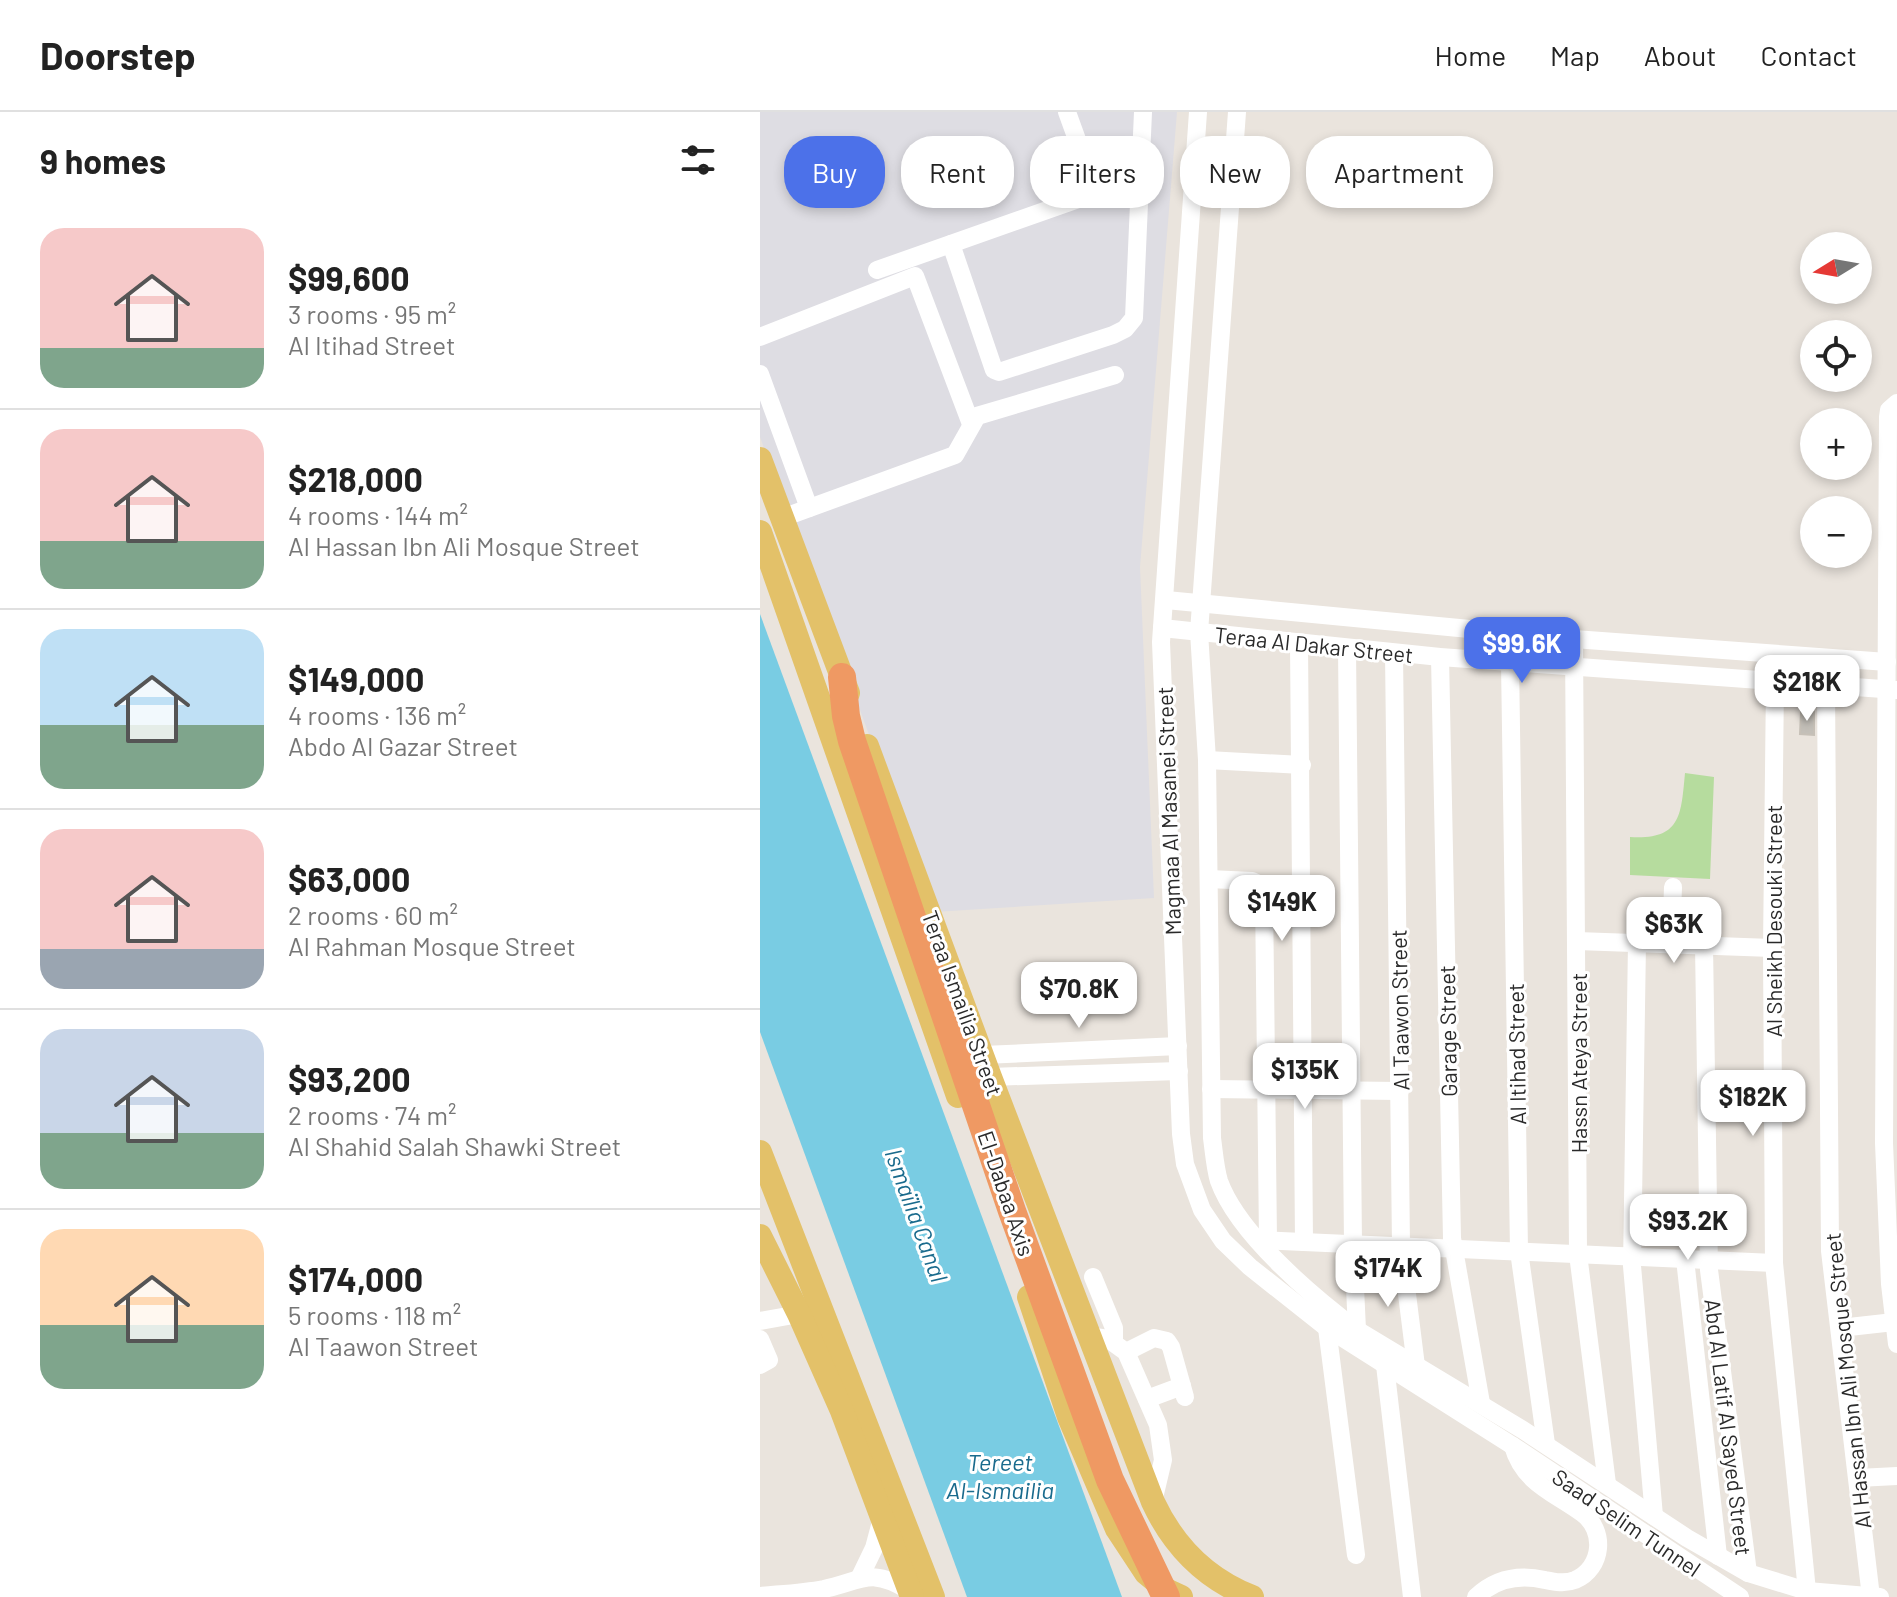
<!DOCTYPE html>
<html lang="en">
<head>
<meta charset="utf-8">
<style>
  :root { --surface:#fff; --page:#f6f6f6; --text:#222; --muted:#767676; --line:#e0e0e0; --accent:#4c71e9 }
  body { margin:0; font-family:Barlow,sans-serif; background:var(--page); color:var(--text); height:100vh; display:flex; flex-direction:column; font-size:30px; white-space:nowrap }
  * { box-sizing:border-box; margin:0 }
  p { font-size:26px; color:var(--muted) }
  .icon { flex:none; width:44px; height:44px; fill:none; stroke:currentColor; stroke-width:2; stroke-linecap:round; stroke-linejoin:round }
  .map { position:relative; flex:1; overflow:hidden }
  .sheet { display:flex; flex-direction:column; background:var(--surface); width:760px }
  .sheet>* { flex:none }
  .banner { position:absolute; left:24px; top:24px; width:760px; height:72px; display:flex; gap:16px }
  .needle { width:52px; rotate:259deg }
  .buttons { position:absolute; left:1040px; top:120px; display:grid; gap:16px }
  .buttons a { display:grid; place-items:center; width:72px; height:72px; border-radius:50%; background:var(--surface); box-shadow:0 4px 12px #0003; font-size:40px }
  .price { position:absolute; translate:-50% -68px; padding:0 18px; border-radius:16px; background:#fff; color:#222; font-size:26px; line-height:52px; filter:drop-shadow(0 2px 4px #0008) }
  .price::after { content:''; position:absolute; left:50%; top:48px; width:24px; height:18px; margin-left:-12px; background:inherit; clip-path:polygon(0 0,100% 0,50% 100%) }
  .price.active { background:var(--accent); color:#fff }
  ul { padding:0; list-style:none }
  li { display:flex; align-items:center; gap:24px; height:200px; padding:0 40px }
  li+li { border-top:2px solid var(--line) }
  li span { display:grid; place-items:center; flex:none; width:224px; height:160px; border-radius:24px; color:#555 }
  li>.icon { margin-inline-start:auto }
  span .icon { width:96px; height:96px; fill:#fffc; stroke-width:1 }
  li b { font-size:34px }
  h2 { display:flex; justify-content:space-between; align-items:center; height:96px; padding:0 40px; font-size:34px }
  .chip { padding:0 28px; border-radius:32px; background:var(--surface); box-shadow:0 4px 12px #0003; font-size:28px; line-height:72px }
  .chip.active { background:var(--accent); color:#fff }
  header { display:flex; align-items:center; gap:48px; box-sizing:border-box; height:112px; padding:0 40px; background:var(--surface); border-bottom:2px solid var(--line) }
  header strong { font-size:38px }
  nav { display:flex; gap:44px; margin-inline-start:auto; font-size:28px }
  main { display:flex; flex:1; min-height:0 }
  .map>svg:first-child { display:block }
  .industrial { fill:#dedde3 }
  .green { fill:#b6dc9e }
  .water { fill:#79cce3 }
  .building { fill:#c3bfb8; stroke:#c6c0b7; stroke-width:2 }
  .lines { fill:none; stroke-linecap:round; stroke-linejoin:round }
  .minor { stroke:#fff; stroke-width:18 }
  .major { stroke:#e3c169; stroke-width:24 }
  .highway { stroke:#ef9963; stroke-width:28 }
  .labels { text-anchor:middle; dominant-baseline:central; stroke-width:6; stroke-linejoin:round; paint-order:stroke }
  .street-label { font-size:22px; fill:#2a2a2a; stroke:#fff }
  .water-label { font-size:24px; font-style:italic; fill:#1a6b8d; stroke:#fff }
</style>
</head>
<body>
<header>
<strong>Doorstep</strong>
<nav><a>Home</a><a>Map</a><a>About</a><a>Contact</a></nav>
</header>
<main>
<section class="sheet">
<h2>9 homes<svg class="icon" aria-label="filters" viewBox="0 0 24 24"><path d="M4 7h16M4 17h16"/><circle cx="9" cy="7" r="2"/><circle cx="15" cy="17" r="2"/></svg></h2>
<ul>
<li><span style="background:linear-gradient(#f6c9c9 75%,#7fa58c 0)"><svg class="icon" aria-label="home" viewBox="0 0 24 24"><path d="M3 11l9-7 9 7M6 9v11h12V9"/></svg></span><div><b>$99,600</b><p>3 rooms · 95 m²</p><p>Al Itihad Street</p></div></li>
<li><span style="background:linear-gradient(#f6c9c9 70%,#7fa58c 0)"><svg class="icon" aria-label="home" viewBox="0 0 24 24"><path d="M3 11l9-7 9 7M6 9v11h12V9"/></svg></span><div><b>$218,000</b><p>4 rooms · 144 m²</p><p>Al Hassan Ibn Ali Mosque Street</p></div></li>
<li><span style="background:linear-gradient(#bfe0f5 60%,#7fa58c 0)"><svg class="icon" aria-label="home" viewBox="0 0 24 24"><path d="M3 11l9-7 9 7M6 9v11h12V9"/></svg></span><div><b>$149,000</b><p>4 rooms · 136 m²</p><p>Abdo Al Gazar Street</p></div></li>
<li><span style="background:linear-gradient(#f6c9c9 75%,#9aa5b1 0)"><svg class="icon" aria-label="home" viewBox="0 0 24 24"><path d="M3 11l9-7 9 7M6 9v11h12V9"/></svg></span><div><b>$63,000</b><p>2 rooms · 60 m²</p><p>Al Rahman Mosque Street</p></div></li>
<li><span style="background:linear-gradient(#c9d6e8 65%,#7fa58c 0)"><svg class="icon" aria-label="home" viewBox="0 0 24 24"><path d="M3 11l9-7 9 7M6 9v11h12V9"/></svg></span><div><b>$93,200</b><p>2 rooms · 74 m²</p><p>Al Shahid Salah Shawki Street</p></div></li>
<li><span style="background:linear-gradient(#ffd9b3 60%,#7fa58c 0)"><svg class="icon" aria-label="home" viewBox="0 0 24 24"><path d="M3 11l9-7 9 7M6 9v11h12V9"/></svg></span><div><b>$174,000</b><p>5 rooms · 118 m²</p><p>Al Taawon Street</p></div></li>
</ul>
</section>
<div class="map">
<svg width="1137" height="1485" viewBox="0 0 1137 1485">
  <rect width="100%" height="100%" fill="#eae4dd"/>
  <path class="industrial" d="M0 0H417L380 455 394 786 174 800 0 325Z"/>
  <path class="green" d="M925 661 954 665 950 767 870 763V725C921 728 921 704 925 661Z"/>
  <path class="water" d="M0 502 362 1485H207L0 920Z"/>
  <path class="building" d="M1041 600H1054V623L1040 622Z"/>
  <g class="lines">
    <g class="minor">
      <path d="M307 0 336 80"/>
      <path d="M438 0 401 530 421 1022 425 1052 442 1098 463 1129 490 1155 567 1216 753 1334 980 1485"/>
      <path d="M477 0 439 520 447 648 452 1026C454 1040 455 1056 459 1069 478 1122 553 1185 597 1218L763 1318 927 1426 988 1461 1047 1479 1120 1485"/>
      <path d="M191 132 234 258 239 260 353 223 365 217 374 206 383 0"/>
      <path d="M117 158 381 65"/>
      <path d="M0 225 155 164 211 312"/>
      <path d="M0 262 49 396"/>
      <path d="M1137 291 1129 298 1128 305 1124 1031 1130 1172 1137 1232"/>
      <path d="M22 406 195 343 217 304 355 263"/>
      <path d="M406 488 814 527 1127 550"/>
      <path d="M402 516 680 545 1137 578"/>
      <path d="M814 527 818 1142 847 1372"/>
      <path d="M539 531 544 1130"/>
      <path d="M587 536 593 1132 597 1218"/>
      <path d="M634 541 641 1134 656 1254"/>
      <path d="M680 545 692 1126 721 1291"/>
      <path d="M750 551 759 1139 786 1332"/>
      <path d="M1015 570 1012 836 1014 1151 1047 1479"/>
      <path d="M1066 573 1070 1139 1111 1485"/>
      <path d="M447 648 542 653"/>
      <path d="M449 767 492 769 501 773 504 782 508 1128"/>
      <path d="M817 829 1012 836"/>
      <path d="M877 831 872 1154 894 1404"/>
      <path d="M911 832 913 775"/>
      <path d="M944 833 949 1158 988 1461"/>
      <path d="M223 943 418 934"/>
      <path d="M230 965 419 959"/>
      <path d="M451 977 640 979"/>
      <path d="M499 1128 1014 1151"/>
      <path d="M925 1147 958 1444"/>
      <path d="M333 1165 354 1216V1230"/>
      <path d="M0 1209 39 1202"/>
      <path d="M567 1216 596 1443"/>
      <path d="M1080 1216 1134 1210"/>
      <path d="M329 1224 348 1227 366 1240 398 1313 403 1348 393 1390"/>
      <path d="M0 1227 9 1248 0 1253"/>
      <path d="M366 1240 394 1226 407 1229 411 1235 425 1285"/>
      <path d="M625 1253 652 1485"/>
      <path d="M387 1287 422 1274"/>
      <path d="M1098 1366 1137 1364"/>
      <path d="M100 1465 114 1436 122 1406"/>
      <path d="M0 1484C21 1482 43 1481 64 1477 104 1468 110 1455 150 1479"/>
      <path d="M716 1485C735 1467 759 1462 785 1468 795 1470 805 1472 815 1468 843 1456 846 1418 822 1401 795 1381 763 1371 753 1334"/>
    </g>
    <g class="major">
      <path d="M0 347 88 581"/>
      <path d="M0 420 198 984"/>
      <path d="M107 634 230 965 393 1390C414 1435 446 1467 492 1485"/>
      <path d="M0 1040 173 1485"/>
      <path d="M0 1124 39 1202 82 1299 152 1485"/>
      <path d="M269 1185 309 1305 357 1417 386 1461 408 1479 421 1485"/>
    </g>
    <path class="highway" d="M82 565 86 604 92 629 252 1099 350 1368 406 1485"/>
  </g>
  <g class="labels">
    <g class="street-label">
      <text transform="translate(554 532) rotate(6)">Teraa Al Dakar Street</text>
      <text transform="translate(408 699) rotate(-92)">Magmaa Al Masanei Street</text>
      <text transform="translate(1013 809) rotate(-90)">Al Sheikh Desouki Street</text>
      <text transform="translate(203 891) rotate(70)">Teraa Ismailia Street</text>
      <text transform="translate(639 898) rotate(-91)">Al Taawon Street</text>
      <text transform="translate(687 919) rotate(-91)">Garage Street</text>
      <text transform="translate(756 942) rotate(-91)">Al Itihad Street</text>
      <text transform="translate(818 951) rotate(-90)">Hassn Ateya Street</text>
      <text transform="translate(247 1081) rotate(71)">El-Dabaa Axis</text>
      <text transform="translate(1087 1269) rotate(-96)">Al Hassan Ibn Ali Mosque Street</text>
      <text transform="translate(969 1315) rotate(83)">Abd Al Latif Al Sayed Street</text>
      <text transform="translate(867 1410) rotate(34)">Saad Selim Tunnel</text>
    </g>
    <g class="water-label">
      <text transform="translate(157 1103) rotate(70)">Ismaïlia Canal</text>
      <text x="240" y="1349">Tereet<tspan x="240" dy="28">Al-Ismailia</tspan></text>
    </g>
  </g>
</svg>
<div class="buttons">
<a><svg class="needle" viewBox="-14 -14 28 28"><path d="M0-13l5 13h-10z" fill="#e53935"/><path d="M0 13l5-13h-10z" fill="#767676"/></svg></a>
<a><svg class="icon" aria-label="locate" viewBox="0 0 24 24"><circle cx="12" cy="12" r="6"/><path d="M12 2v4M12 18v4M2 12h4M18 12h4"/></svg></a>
<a>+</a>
<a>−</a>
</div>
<b class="price active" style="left:762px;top:573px">$99.6K</b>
<b class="price" style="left:1047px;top:611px">$218K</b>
<b class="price" style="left:522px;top:831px">$149K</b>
<b class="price" style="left:914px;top:853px">$63K</b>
<b class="price" style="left:319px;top:918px">$70.8K</b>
<b class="price" style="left:545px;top:999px">$135K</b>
<b class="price" style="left:993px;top:1026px">$182K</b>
<b class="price" style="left:928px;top:1150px">$93.2K</b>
<b class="price" style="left:628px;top:1197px">$174K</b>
<div class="banner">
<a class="chip active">Buy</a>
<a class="chip">Rent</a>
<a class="chip">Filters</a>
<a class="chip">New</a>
<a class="chip">Apartment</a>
</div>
</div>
</main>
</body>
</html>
